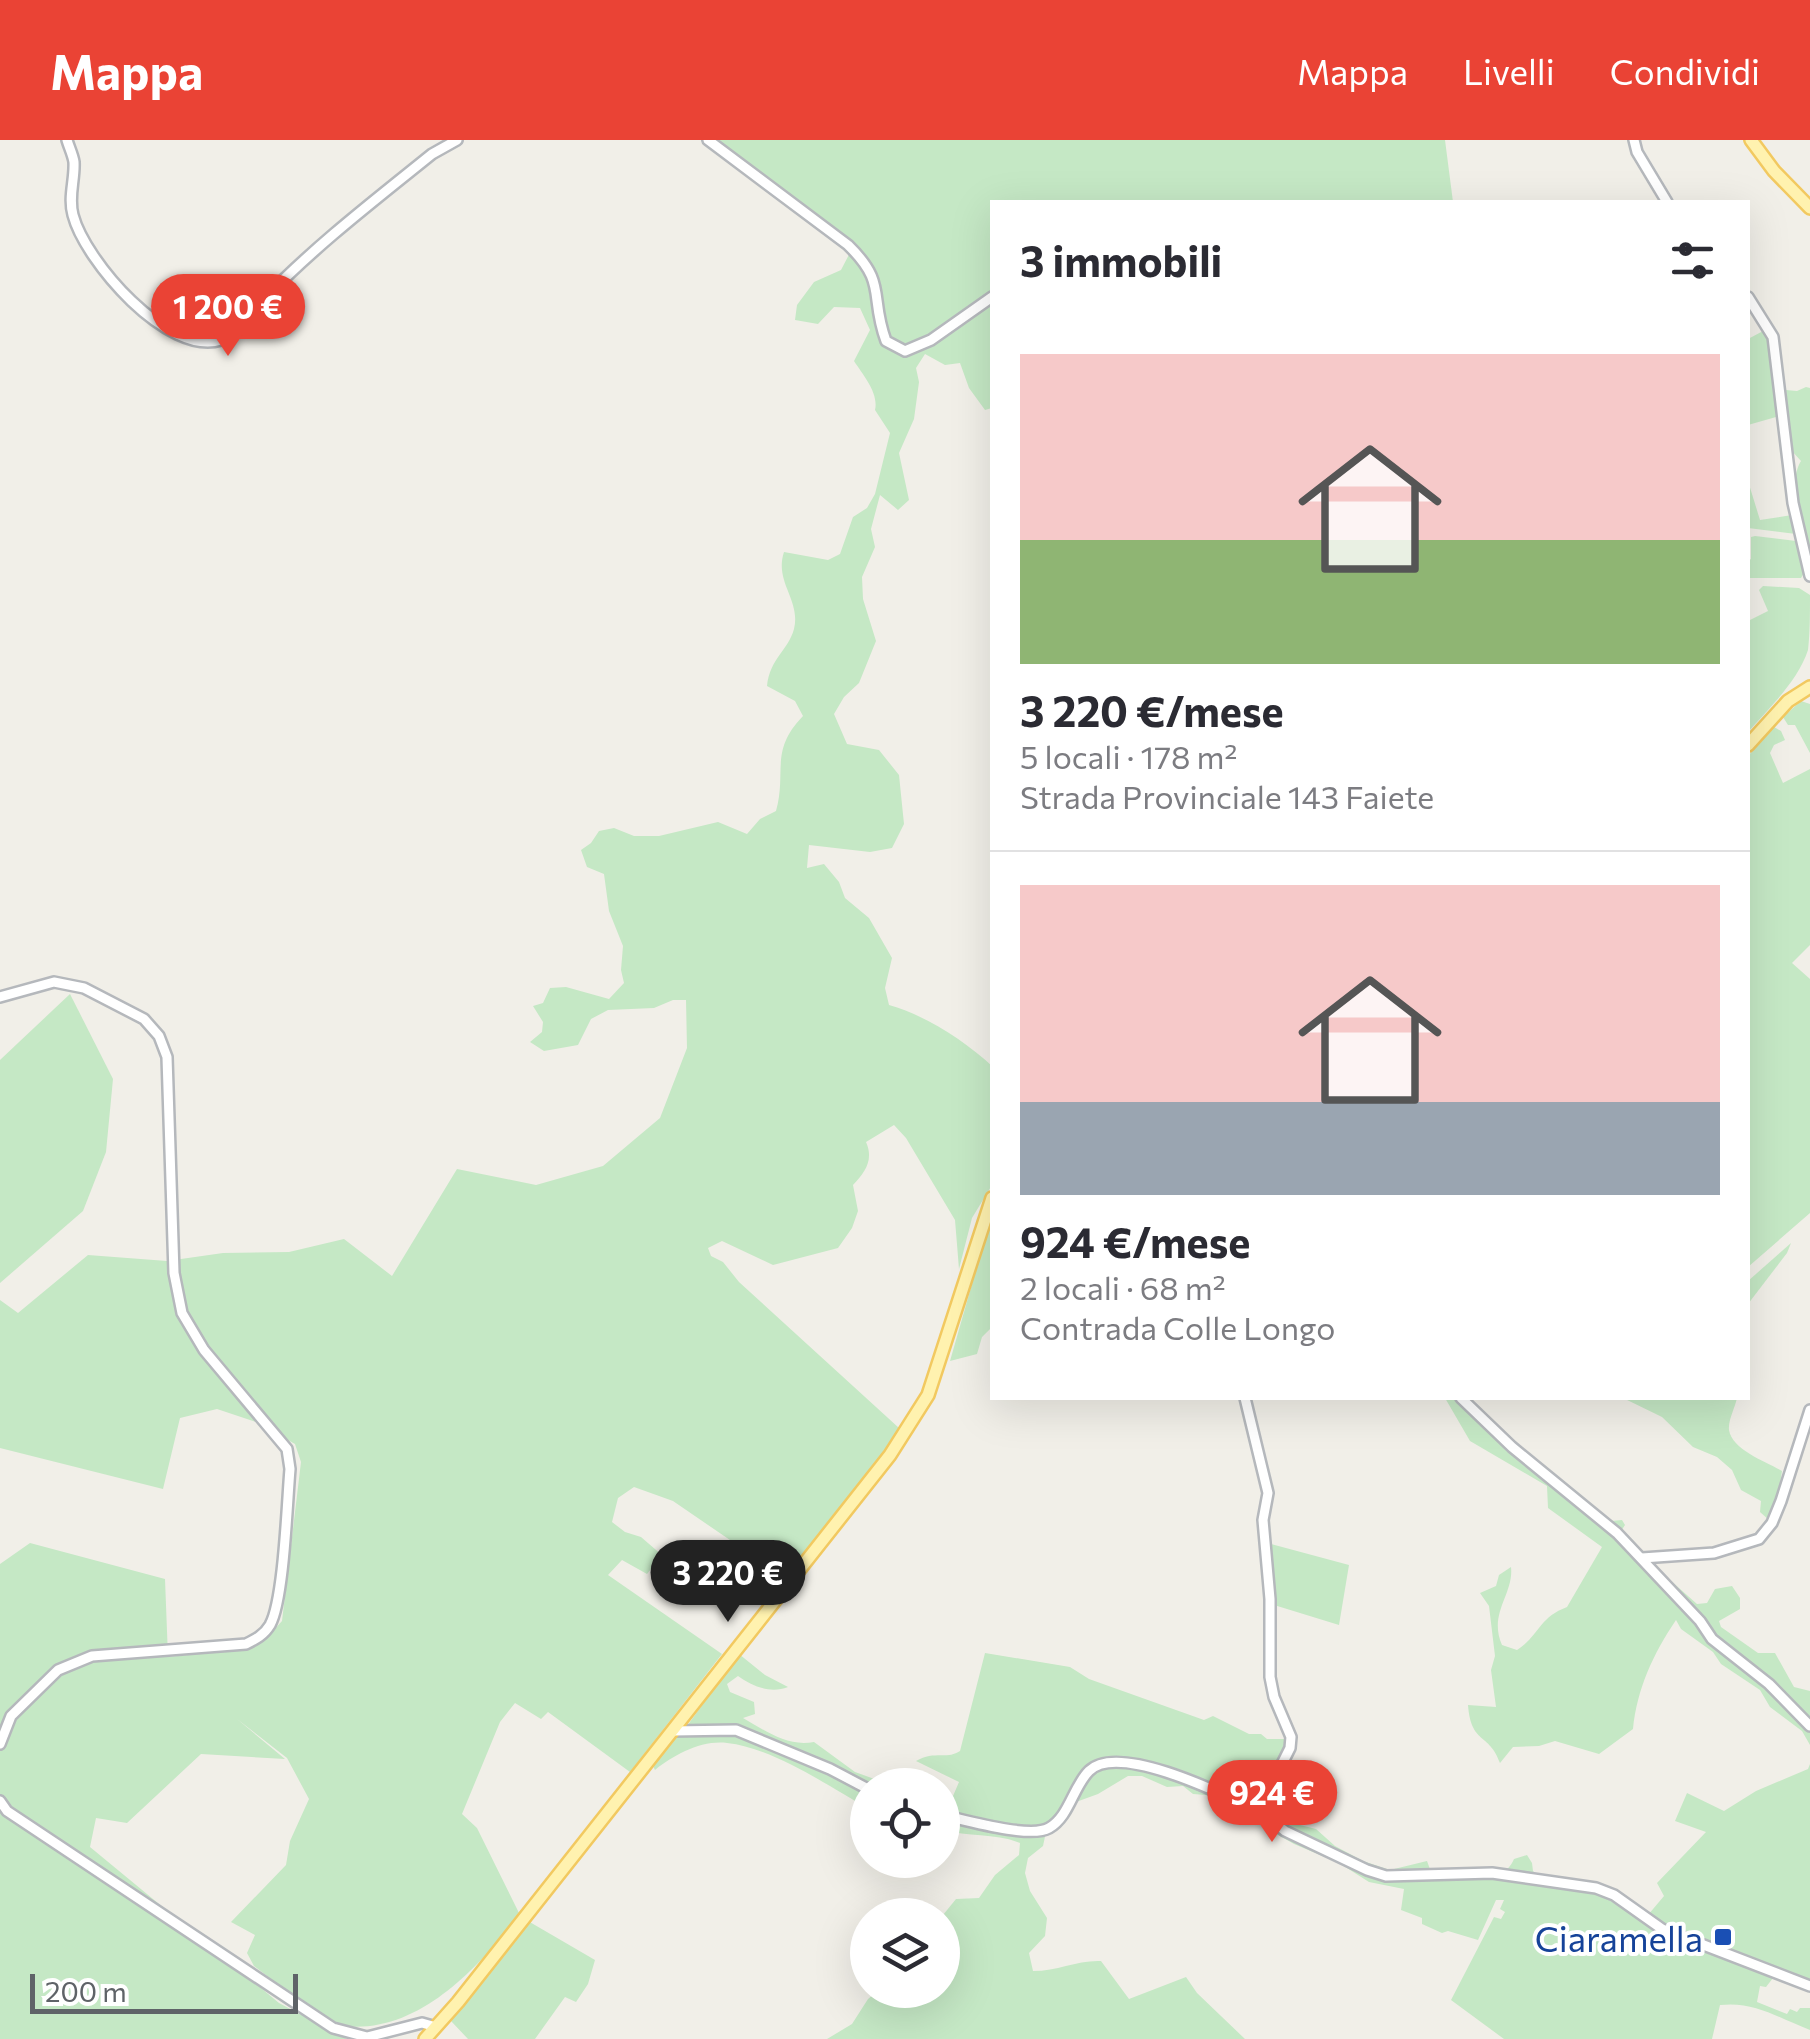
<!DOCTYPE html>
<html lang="it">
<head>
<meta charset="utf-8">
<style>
  :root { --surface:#fff; --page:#f2f2f3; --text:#2b2b33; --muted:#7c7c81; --line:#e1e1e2; --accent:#ea4335 }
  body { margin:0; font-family:Commissioner,sans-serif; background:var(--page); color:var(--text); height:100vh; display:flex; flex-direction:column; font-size:38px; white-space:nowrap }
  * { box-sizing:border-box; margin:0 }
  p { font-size:32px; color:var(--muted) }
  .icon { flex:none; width:55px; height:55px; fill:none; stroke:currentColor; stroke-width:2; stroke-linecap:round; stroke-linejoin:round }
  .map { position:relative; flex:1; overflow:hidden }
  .sheet { position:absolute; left:990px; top:60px; width:760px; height:1200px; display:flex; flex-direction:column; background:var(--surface); border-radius:0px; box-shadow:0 10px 40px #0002 }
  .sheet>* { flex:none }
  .buttons { position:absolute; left:850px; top:1628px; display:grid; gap:20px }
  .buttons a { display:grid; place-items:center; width:110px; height:110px; border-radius:50%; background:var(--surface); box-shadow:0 10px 40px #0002; font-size:50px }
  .scale { position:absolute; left:30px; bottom:25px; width:268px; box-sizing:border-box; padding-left:10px; border:5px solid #5f6368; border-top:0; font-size:28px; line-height:35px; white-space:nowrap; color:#5f6368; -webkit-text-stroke:8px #fff; paint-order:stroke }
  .price { position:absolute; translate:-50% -85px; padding:0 22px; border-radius:35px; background:var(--accent); color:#fff; font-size:32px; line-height:65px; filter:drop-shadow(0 2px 5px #0008) }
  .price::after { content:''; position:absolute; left:50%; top:60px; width:30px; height:22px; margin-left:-15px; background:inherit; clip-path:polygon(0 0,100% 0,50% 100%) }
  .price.active { background:#222; color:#fff }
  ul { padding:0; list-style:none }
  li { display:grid; align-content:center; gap:20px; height:530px; padding:0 30px }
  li+li { border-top:2px solid var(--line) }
  li span { display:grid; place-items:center; height:310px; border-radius:0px; color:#555 }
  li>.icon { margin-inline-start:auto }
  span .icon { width:180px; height:180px; fill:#fffc; stroke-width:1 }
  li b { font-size:42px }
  h2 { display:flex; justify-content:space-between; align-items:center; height:120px; padding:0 30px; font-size:42px }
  header { display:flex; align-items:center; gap:60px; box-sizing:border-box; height:140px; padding:0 50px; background:var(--accent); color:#fff }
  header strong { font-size:48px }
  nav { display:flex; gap:55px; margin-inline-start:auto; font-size:35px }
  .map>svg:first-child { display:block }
  .green { fill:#c5e8c5 }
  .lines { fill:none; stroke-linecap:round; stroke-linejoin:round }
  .minor-casing { stroke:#b5b8bc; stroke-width:14 }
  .major-casing { stroke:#f2c960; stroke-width:16 }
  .minor { stroke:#fff; stroke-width:9 }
  .major { stroke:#fff2af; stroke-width:11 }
  .transit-dot { fill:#1a4fb4; stroke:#fff; stroke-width:4 }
  .labels { text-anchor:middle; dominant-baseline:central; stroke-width:8; stroke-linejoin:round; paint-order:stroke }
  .transit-label { font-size:35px; fill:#164399; stroke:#fff; text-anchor:end }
</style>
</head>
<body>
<header>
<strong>Mappa</strong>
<nav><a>Mappa</a><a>Livelli</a><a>Condividi</a></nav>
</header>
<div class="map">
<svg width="1810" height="1899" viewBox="0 0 1810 1899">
  <rect width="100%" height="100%" fill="#f1efe8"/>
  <g class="green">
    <path d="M716 0H1445L1453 62H992V268L985 270 969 248 960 223 945 225 925 214 916 228 919 242 914 279 899 313 909 360 898 370 880 355 871 389 875 407 862 437 863 459 876 501 859 543 844 557 834 574 847 604 879 610 899 635 904 684 892 708 870 712 809 705 807 728 824 724 839 742 845 758 869 778 892 818 885 848 889 865C925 875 965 901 992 926V1045L972 1078 959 1129 955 1080 906 998 894 985 866 1002C874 1020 865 1032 853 1045L858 1071 852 1088 838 1108 773 1125 722 1101 708 1108 711 1116 723 1122 739 1142 899 1288 892 1302 784 1437 673 1361 634 1347 618 1358 612 1382 625 1392 641 1397 663 1416 690 1431 702 1445 688 1444 655 1424 647 1434 622 1420 608 1435 722 1514 630 1632 548 1572 541 1579 515 1563 500 1582 462 1674 477 1688 520 1775C478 1827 416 1899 336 1885 313 1876 276 1842 254 1826L247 1813 255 1795 231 1782 286 1725 290 1701 309 1659 287 1618 237 1579 285 1619 201 1614 127 1683 96 1678 90 1707 279 1863 347 1899H0V1424L30 1403 165 1439 168 1517 247 1509 264 1501 282 1481 301 1322 295 1304 256 1282 217 1269 180 1278 163 1349 0 1308V1160L18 1173 88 1115 167 1121 223 1113 289 1112 344 1099 392 1136 457 1029 536 1045 603 1026 660 978 687 908 686 860H673L654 868 608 870 591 879 578 905 544 911 530 902 542 892 543 882 533 866 543 863 550 848 566 847 609 859 624 843 621 830 623 806 609 771 604 734 587 727 581 710 591 703 599 691 614 688 634 696H659L718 682 747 694 760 679 776 671C787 632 769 611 803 576L795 561 767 546C770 518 788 511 794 489 801 460 774 442 784 412L828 420 840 414 853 377 867 368 875 354 890 293 875 270C879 253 863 235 854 221L870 190 860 168 834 167 818 184 795 180 797 165 814 142 841 130 854 105Z"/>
    <path d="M1765 190 1771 208 1776 277 1748 285V199Z"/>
    <path d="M1806 247 1810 248V415C1802 388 1786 346 1801 321L1792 311 1786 250 1797 251Z"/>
    <path d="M1748 341 1760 380 1792 375 1796 394 1748 388Z"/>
    <path d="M1755 396 1796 401 1805 431 1801 438H1748V421L1751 419V397Z"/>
    <path d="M1763 446 1799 448 1810 455C1810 472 1810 494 1808 510 1798 541 1769 568 1748 592V481L1768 471 1759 450Z"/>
    <path d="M1801 561 1810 564V613L1795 585H1788L1783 577Z"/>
    <path d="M1774 587 1781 591 1785 600 1774 605 1770 613 1783 643 1810 629V805L1792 823 1810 839V1073L1748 1127V616Z"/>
    <path d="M70 854 113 939 106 1012 83 1071 0 1143V920Z"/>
    <path d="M992 1074V1187L982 1197 977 1214 950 1221Z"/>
    <path d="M1791 1103 1787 1113 1748 1164V1141Z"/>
    <path d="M1445 1258H1468L1512 1300 1611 1381 1622 1380 1625 1385 1621 1391 1653 1425 1697 1464 1707 1463 1715 1449 1732 1446 1740 1458V1469L1719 1481 1721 1487 1758 1513H1775L1794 1547 1810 1551V1605L1802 1591 1770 1567 1760 1550 1721 1524 1713 1512 1681 1489 1676 1480C1653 1514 1637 1549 1633 1589L1599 1614 1555 1601 1539 1606 1513 1607 1500 1623C1489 1592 1471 1605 1468 1565L1496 1567 1491 1530 1495 1516 1489 1466 1480 1453 1496 1446 1499 1435 1511 1427C1514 1454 1488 1473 1502 1505L1517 1510C1540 1495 1538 1478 1567 1467L1602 1407 1548 1368 1547 1346 1470 1301Z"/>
    <path d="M1623 1258H1737C1735 1268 1728 1280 1729 1290 1732 1310 1767 1322 1782 1331L1777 1364 1769 1380 1760 1372 1761 1361 1741 1350 1732 1330 1717 1317 1693 1307 1662 1277Z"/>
    <path d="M1271 1404 1349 1425 1339 1485 1274 1465Z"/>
    <path d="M985 1513 1070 1527 1089 1539 1204 1580 1213 1576 1249 1594H1261L1267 1599H1286L1288 1606 1262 1662 1272 1663 1273 1668 1300 1685 1316 1689 1335 1706 1363 1721 1390 1730 1427 1721 1431 1732 1452 1729 1459 1736C1481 1737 1504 1742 1514 1719L1527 1715 1532 1723 1533 1731 1547 1747 1596 1752 1673 1799 1773 1838 1766 1847 1760 1846 1757 1862 1787 1874 1790 1869 1797 1872 1800 1868H1810V1890C1778 1878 1755 1861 1720 1865L1712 1899H1504L1451 1860 1494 1777 1501 1779 1505 1772 1500 1769 1504 1760H1496L1478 1800 1448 1791 1442 1793 1422 1784V1778L1401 1770 1404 1749 1369 1742 1339 1723 1294 1704 1221 1663 1206 1655 1193 1654 1183 1646 1167 1647 1142 1636H1128L1098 1654 1065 1666 1046 1692 1043 1706 1028 1718 1025 1733 1030 1751 1047 1778 1045 1796 1029 1813 1033 1831C1058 1831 1077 1820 1101 1821L1129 1859 1186 1837 1197 1853 1245 1899H827L852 1884 868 1859 879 1850H942L943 1775 956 1759 979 1758 995 1735 1019 1715 1020 1703C996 1693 968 1697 943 1690V1659L953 1656 959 1642 916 1621C935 1610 947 1620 960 1611Z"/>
    <path d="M739 1514 765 1535 788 1547C770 1554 752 1546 738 1536L727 1544 730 1552 754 1562 755 1574 743 1578C766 1591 787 1607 814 1602L855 1632 891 1645H868L867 1668C827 1645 773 1608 727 1603 701 1600 674 1615 655 1630L653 1626 682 1586H687Z"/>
    <path d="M1810 1624V1841L1669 1787 1648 1775 1664 1756 1657 1743 1706 1692 1675 1681 1687 1653 1724 1671 1756 1651 1808 1629Z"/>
    <path d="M528 1781 595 1820 588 1844 576 1862 565 1857 535 1899H468L451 1881Z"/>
  </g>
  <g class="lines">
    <g class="minor-casing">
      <g id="minor">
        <path d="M67 0C69 7 73 15 74 22 75 40 68 57 73 75 85 121 168 217 221 200 239 195 251 172 264 159 315 106 375 60 432 14L457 0"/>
        <path d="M708 0 848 105C888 144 869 155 886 201L905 211 931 200 992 157"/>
        <path d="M1634 0 1637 12 1667 62"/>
        <path d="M1748 157 1773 197 1793 363 1810 436"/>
        <path d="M0 857 54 842 84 848 144 879 159 896 167 917 174 1133 182 1173 204 1210 287 1309 290 1329C287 1363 284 1460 270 1485 264 1495 256 1499 246 1504L92 1516 58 1530 11 1576 0 1604"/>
        <path d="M1245 1258 1268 1353 1263 1380 1270 1459V1537L1274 1557 1291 1597 1290 1608 1266 1656 1263 1673 1285 1691 1367 1730 1386 1736 1492 1733 1596 1748 1614 1755 1662 1789 1810 1846"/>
        <path d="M1461 1258 1512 1307 1617 1393 1700 1481 1712 1499 1769 1544 1810 1586"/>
        <path d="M1642 1418 1714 1413 1759 1399 1772 1383 1781 1361 1810 1270"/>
        <path d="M672 1591 736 1590 830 1629 868 1649"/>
        <path d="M0 1661 7 1671 333 1888 367 1897 422 1883 436 1887"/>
        <path d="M942 1675C965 1680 1030 1699 1049 1688 1069 1677 1073 1647 1089 1631 1119 1601 1229 1657 1263 1673"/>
      </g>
    </g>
    <g class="major-casing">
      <g id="major">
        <path d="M1751 0 1774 31 1810 68"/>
        <path d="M1748 605 1788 561 1810 547"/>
        <path d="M425 1899 458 1862 890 1315 928 1255 992 1058"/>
      </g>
    </g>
    <use href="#minor" class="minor"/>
    <use href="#major" class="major"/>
  </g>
  <rect class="transit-dot" x="1713" y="1787" width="20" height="20" rx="5"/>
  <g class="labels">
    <g class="transit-label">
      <text x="1703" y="1797">Ciaramella</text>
    </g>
  </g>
</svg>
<div class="buttons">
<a><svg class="icon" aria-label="locate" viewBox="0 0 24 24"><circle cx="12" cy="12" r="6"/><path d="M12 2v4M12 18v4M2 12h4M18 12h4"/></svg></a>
<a><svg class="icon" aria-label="layers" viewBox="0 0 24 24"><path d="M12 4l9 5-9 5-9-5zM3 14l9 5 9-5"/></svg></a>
</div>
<div class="scale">200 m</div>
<b class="price" style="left:228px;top:219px">1 200 €</b>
<b class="price active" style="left:728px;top:1485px">3 220 €</b>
<b class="price" style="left:1272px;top:1705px">924 €</b>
<section class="sheet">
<h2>3 immobili<svg class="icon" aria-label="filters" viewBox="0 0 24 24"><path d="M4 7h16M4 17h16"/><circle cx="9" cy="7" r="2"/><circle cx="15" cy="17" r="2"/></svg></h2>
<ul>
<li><span style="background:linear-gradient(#f6c9c9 60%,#8fb573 0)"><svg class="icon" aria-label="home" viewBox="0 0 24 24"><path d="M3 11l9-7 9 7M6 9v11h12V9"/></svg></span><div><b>3 220 €/mese</b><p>5 locali · 178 m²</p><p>Strada Provinciale 143 Faiete</p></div></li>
<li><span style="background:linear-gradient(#f6c9c9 70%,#9aa5b1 0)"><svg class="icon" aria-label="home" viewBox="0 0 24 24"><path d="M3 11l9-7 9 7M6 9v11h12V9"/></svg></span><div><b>924 €/mese</b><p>2 locali · 68 m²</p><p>Contrada Colle Longo</p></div></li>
</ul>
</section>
</div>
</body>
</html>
